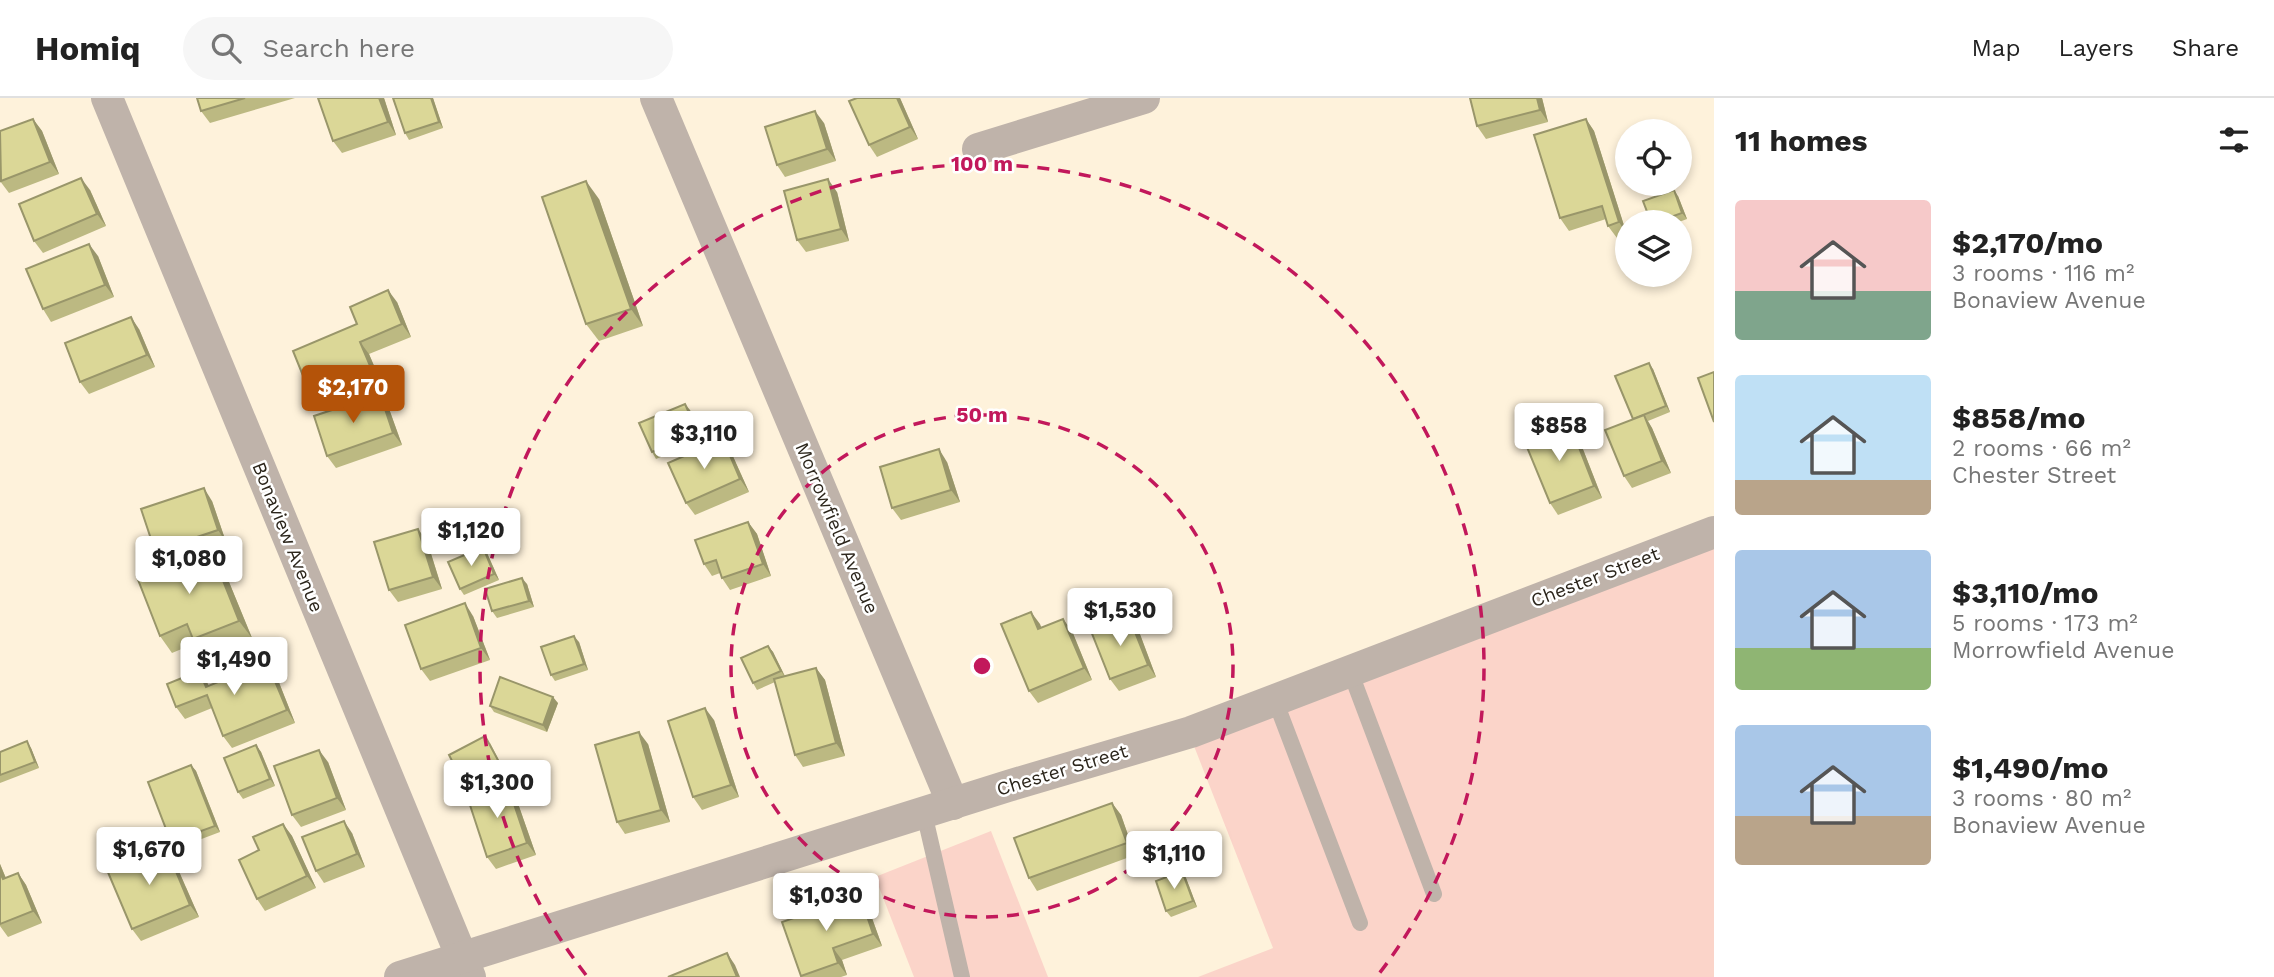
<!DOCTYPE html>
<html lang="en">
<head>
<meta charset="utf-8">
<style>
  :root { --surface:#fff; --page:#f6f6f6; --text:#222; --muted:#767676; --line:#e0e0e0; --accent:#b45309 }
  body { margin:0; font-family:"Work Sans",sans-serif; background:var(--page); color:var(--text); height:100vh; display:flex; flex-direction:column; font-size:26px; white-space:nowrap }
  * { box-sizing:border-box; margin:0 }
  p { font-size:23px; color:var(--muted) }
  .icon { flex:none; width:38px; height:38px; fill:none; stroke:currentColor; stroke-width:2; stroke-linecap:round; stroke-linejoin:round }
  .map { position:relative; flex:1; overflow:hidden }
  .details { display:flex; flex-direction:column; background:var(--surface); width:560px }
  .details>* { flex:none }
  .fabs { position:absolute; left:1615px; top:21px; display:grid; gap:14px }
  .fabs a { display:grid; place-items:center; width:77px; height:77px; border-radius:50%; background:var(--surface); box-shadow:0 4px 10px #0003; font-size:35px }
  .price { position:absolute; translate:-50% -60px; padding:0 16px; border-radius:7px; background:#fff; color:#222; font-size:23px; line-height:46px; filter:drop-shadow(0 2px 4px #0008) }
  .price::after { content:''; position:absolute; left:50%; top:42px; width:21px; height:16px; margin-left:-10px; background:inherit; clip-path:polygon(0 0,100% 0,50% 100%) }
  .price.active { background:var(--accent); color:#fff }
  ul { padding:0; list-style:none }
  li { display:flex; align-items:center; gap:21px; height:175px; padding:0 21px }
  li span { display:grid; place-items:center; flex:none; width:196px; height:140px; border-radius:7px; color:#555 }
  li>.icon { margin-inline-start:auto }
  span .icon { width:84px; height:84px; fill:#fffc; stroke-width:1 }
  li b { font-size:30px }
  h2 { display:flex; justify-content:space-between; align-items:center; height:84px; padding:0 21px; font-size:30px }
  header { display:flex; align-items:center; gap:42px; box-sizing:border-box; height:98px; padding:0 35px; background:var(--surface); border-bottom:2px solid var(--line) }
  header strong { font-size:33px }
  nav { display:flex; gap:38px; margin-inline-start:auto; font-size:24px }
  .search { width:490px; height:63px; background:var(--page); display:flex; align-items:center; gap:18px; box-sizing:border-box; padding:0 24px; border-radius:38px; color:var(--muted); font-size:26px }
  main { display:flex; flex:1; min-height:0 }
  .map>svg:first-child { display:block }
  .green { fill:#fbd4c9 }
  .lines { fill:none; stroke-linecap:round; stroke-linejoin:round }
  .lane { stroke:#bfb3aa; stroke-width:16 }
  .street { stroke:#bfb3aa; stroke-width:32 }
  .wall { fill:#bcb982 }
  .shaded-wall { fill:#99966a }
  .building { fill:#dbd797; stroke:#99966a; stroke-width:2 }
  .ring { fill:none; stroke:#c2185b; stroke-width:3.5; stroke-dasharray:12 9 }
  .labels { text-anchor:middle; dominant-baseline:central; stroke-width:5; stroke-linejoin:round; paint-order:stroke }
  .street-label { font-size:19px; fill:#2c261c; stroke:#fff }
  .centre { fill:#c2185b; stroke:#fff; stroke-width:3.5 }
  .ring-label { font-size:21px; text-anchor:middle; font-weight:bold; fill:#c2185b; stroke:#fff; stroke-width:5; stroke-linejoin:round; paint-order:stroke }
</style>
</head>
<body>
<header>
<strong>Homiq</strong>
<div class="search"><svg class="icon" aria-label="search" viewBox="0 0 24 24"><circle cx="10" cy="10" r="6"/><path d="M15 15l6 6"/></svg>Search here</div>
<nav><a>Map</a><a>Layers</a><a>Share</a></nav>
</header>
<main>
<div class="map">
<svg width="1714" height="879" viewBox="0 0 1714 879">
  <rect width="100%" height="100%" fill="#fef2db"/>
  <g class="green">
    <path d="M1714 446V879H1198L1273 850 1194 648Z"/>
    <path d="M991 733 1048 879H914L875 779Z"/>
  </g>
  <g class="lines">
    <g class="lane">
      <path d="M1350 573 1434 796"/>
      <path d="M1275 602 1360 825"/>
      <path d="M924 715 962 879"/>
    </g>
    <g class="street">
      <path d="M107 0 470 879"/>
      <path d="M656 0 953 706"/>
      <path d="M978 51 1144 0"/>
      <path d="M400 879 1008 688 1191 634 1714 434"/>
    </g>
  </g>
  <g class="wall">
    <path d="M197 0H295L210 25 201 13Z"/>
    <path d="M384 0 396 37 342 55 333 43Z"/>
    <path d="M433 0 443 30 409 42 405 35Z"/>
    <path d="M900 0 918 41 877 59 869 47Z"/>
    <path d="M1542 0 1548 24 1486 41 1477 28Z"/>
    <path d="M33 21 42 33 59 76 9 95 0 83V33Z"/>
    <path d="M1586 21 1594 33 1627 137 1617 140 1608 128 1606 121 1569 133 1560 120Z"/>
    <path d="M824 25 836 63 785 79 777 67Z"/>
    <path d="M90 92 106 128 43 155 34 143Z"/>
    <path d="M837 94 849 143 806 154 797 142Z"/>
    <path d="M1678 98 1687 121 1679 124H1651Z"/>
    <path d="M599 101 643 228 599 243 586 226Z"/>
    <path d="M98 158 114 199 51 224 43 211Z"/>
    <path d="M397 204 411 239 369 256 380 282 319 307 310 295Z"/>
    <path d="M139 231 155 269 89 296 80 284Z"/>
    <path d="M1653 271 1670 314 1648 323 1652 330 1671 375 1632 390 1624 378 1633 321Z"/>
    <path d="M380 296 388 308 402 347 336 370 327 358Z"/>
    <path d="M690 312 702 342 656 361 652 354Z"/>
    <path d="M1577 336 1602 400 1558 417 1550 405Z"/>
    <path d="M731 354 749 394 695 417 686 405Z"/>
    <path d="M947 364 960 404 901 422 892 410Z"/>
    <path d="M212 403 226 444 163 465 155 453Z"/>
    <path d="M748 424 757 436 771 478 730 492 722 480 720 475 712 478 704 466Z"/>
    <path d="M427 443 442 491 398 504 389 492Z"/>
    <path d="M483 449 487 455 499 482 464 497 460 491Z"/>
    <path d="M210 450 222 467 252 540 205 559 196 545 172 555 160 538Z"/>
    <path d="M527 486 534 509 497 520 492 513Z"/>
    <path d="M1031 514 1041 530 1072 533 1092 582 1038 605 1029 593Z"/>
    <path d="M473 518 490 562 430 583 421 571Z"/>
    <path d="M1129 519 1138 531 1156 579 1119 593 1110 581Z"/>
    <path d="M579 544 588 572 555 583 551 577Z"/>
    <path d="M768 548 773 554 785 578 816 570 825 582 845 658 803 669 795 657 775 584 757 592 753 585Z"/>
    <path d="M199 573 209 588 276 577 295 625 232 650 223 638 212 610 185 621 176 609Z"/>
    <path d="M558 605 547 634 494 614 490 608Z"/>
    <path d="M714 622 739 699 702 712 693 699Z"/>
    <path d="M490 645 503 670 466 688 462 682Z"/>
    <path d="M648 646 670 724 625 736 617 724Z"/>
    <path d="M256 647 261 654 275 688 243 701 238 694Z"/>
    <path d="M31 650 39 670 0 685V654Z"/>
    <path d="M328 664 346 712 301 729 292 717Z"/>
    <path d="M191 667 196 673 220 734 175 751 171 744Z"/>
    <path d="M507 685 515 697 536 757 496 771 487 759Z"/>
    <path d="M1112 705 1121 717 1135 757 1037 793 1029 780Z"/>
    <path d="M283 726 292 738 316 790 265 813 257 801Z"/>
    <path d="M352 735 365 769 324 785 316 773Z"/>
    <path d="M173 760 199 819 141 843 132 831Z"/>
    <path d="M0 766 6 780 18 775 26 787 42 825 8 839 0 828Z"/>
    <path d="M1186 780 1197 809 1171 819 1166 813Z"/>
    <path d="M860 797 868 809 882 848 842 862 847 877 841 879H801L782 824Z"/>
  </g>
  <g class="shaded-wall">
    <path d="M379 0H384L396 37 388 24Z"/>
    <path d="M431 0H433L443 30 439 24Z"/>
    <path d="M897 0H900L918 41 910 29Z"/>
    <path d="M1537 0H1542L1548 24 1540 12Z"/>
    <path d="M815 13 824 25 836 63 827 51Z"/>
    <path d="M33 21 42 33 59 76 50 64Z"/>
    <path d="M1586 21 1594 33 1627 137 1619 124Z"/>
    <path d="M81 80 90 92 106 128 97 116Z"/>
    <path d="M828 81 837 94 849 143 841 131Z"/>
    <path d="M586 83 599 101 643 228 631 211Z"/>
    <path d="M1674 92 1678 98 1687 121 1682 115Z"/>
    <path d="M89 146 98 158 114 199 105 187Z"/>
    <path d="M388 192 397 204 411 239 402 226Z"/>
    <path d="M131 219 139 231 155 269 147 257Z"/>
    <path d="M360 244 369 256 380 282 371 270Z"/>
    <path d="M1649 265 1653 271 1670 314 1666 308Z"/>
    <path d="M380 296 388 308 402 347 393 335Z"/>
    <path d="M685 306 690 312 702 342 698 335Z"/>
    <path d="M1644 317 1652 330 1671 375 1662 363Z"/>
    <path d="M1569 324 1577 336 1602 400 1594 388Z"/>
    <path d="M723 341 731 354 749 394 740 381Z"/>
    <path d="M939 351 947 364 960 404 951 392Z"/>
    <path d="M204 390 212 403 226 444 218 432Z"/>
    <path d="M748 424 757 436 771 478 763 466Z"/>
    <path d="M418 431 427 443 442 491 433 479Z"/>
    <path d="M483 449 487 455 499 482 494 476Z"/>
    <path d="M210 450 222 467 252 540 239 523Z"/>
    <path d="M522 480 527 486 534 509 529 503Z"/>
    <path d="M465 505 473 518 490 562 481 550Z"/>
    <path d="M1031 514 1040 526 1047 543 1038 531Z"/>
    <path d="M1129 519 1138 531 1156 579 1148 567Z"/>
    <path d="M1063 521 1072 533 1092 582 1084 570Z"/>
    <path d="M574 538 579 544 588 572 584 566Z"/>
    <path d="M768 548 773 554 785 579 781 573Z"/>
    <path d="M267 564 276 577 295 625 287 612Z"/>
    <path d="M816 570 825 582 845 658 836 645Z"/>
    <path d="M199 573 208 586 215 601 206 589Z"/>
    <path d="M553 599 558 605 547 634 543 627Z"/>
    <path d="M705 610 714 622 739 699 731 687Z"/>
    <path d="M639 634 648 646 670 724 661 712Z"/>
    <path d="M27 643 31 650 39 670 35 664Z"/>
    <path d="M256 647 261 654 275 688 270 681Z"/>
    <path d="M319 652 328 664 346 712 337 700Z"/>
    <path d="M191 667 196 673 220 734 215 728Z"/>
    <path d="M507 685 515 697 536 757 527 745Z"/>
    <path d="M1112 705 1121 717 1135 757 1127 745Z"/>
    <path d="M344 723 352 735 365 769 357 756Z"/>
    <path d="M283 726 292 738 316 790 307 778Z"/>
    <path d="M165 747 173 760 199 819 190 807Z"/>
    <path d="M0 766 11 793 3 781 0 775Z"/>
    <path d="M1182 773 1186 780 1197 809 1193 803Z"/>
    <path d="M18 775 26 787 42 825 33 813Z"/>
    <path d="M860 797 868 809 882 848 873 836Z"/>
    <path d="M833 850 842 862 847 877 838 865Z"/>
    <path d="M727 855 735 867 740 879H737Z"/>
  </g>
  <g class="building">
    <path d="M197 0H245L201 13Z"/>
    <path d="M318 0H379L388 24 333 43Z"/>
    <path d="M393 0H431L439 24 405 35Z"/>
    <path d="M857 0H897L910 29 869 47 849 3Z"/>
    <path d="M1470 0H1537L1540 12 1477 28Z"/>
    <path d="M815 13 827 51 777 67 765 29Z"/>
    <path d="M33 21 50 64 1 83 0 33Z"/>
    <path d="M1586 21 1619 124 1608 128 1602 108 1560 120 1534 37Z"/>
    <path d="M81 80 97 116 34 143 19 106Z"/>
    <path d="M828 81 841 131 797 142 784 93Z"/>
    <path d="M586 83 631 211 586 226 542 99Z"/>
    <path d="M1674 92 1682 115 1657 124H1651L1643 103Z"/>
    <path d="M89 146 105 187 43 211 26 171Z"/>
    <path d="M388 192 402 226 360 244 371 270 310 295 293 253 357 226 350 209Z"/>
    <path d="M131 219 147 257 80 284 65 245Z"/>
    <path d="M1649 265 1666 308 1633 321 1615 278Z"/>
    <path d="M1714 274V324L1698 280Z"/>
    <path d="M380 296 393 335 327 358 314 318Z"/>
    <path d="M685 306 698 335 652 354 639 325Z"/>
    <path d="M1644 317 1662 363 1624 378 1605 332Z"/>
    <path d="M1569 324 1594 388 1550 405 1524 342Z"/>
    <path d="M723 341 740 381 686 405 668 365Z"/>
    <path d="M939 351 951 392 892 410 880 369Z"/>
    <path d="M204 390 218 432 155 453 141 411Z"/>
    <path d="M748 424 763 466 722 480 716 462 704 466 695 442Z"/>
    <path d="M418 431 433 479 389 492 374 444Z"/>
    <path d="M483 449 494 476 460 491 448 464Z"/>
    <path d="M210 450 239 523 193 541 187 526 160 538 137 479Z"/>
    <path d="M522 480 529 503 492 513 485 491Z"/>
    <path d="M465 505 481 550 421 571 405 527Z"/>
    <path d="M1031 514 1038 531 1063 521 1084 570 1029 593 1001 526Z"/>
    <path d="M1129 519 1148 567 1110 581 1091 533Z"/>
    <path d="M574 538 584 566 551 577 541 549Z"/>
    <path d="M768 548 781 573 753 585 741 560Z"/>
    <path d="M267 564 287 612 223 638 207 597 176 609 167 586 199 573 206 589Z"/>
    <path d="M816 570 836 645 795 657 774 581Z"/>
    <path d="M500 579 553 599 543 627 490 608Z"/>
    <path d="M705 610 731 687 693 699 668 623Z"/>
    <path d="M639 634 661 712 617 724 595 647Z"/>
    <path d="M485 638 499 664 462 682 449 657Z"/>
    <path d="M27 643 35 664 0 677V654Z"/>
    <path d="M256 647 270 681 238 694 224 660Z"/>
    <path d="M319 652 337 700 292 717 274 668Z"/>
    <path d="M191 667 215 728 171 744 148 684Z"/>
    <path d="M507 685 527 745 487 759 467 698Z"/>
    <path d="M1112 705 1127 745 1029 780 1014 740Z"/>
    <path d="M344 723 357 756 316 773 302 739Z"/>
    <path d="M283 726 307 778 257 801 239 762 259 752 253 739Z"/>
    <path d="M165 747 190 807 132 831 107 772Z"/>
    <path d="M1182 773 1193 803 1166 813 1156 783Z"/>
    <path d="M0 775 3 781 18 775 33 813 0 826Z"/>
    <path d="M860 797 873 836 833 850 838 865 801 878 782 824Z"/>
    <path d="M727 855 737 879H668Z"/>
  </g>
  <g class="ring">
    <circle cx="982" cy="568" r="251"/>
    <path d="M586 877A502 502 0 1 1 1378 877"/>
  </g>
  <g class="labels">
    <g class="street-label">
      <text transform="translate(837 430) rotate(67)">Morrowfield Avenue</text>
      <text transform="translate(288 439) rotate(68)">Bonaview Avenue</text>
      <text transform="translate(1595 479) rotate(-21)">Chester Street</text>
      <text transform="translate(1062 672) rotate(-17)">Chester Street</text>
    </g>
  </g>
  <circle cx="982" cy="568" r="10" class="centre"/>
  <g class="ring-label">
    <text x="982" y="73">100 m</text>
    <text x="982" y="324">50 m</text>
  </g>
</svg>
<div class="fabs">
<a><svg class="icon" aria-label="locate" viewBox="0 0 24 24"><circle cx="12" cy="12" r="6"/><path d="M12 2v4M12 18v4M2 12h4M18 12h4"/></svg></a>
<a><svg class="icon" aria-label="layers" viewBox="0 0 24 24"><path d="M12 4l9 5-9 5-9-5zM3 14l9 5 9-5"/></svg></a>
</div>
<b class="price active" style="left:353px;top:327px">$2,170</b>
<b class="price" style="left:1559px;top:365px">$858</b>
<b class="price" style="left:704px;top:373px">$3,110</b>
<b class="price" style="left:471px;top:470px">$1,120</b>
<b class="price" style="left:189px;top:498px">$1,080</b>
<b class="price" style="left:1120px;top:550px">$1,530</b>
<b class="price" style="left:234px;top:599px">$1,490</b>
<b class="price" style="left:497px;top:722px">$1,300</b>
<b class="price" style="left:149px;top:789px">$1,670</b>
<b class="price" style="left:1174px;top:793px">$1,110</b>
<b class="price" style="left:826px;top:835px">$1,030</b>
</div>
<section class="details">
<h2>11 homes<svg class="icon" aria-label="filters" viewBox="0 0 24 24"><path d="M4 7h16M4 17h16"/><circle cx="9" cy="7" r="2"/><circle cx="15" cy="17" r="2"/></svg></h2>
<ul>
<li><span style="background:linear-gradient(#f6c9c9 65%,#7fa58c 0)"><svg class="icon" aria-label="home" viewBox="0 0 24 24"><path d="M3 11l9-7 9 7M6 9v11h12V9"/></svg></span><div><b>$2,170/mo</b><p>3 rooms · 116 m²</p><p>Bonaview Avenue</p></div></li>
<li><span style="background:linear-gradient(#bfe0f5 75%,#b9a48a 0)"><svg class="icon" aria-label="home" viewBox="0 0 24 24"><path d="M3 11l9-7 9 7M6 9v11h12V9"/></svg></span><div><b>$858/mo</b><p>2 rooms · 66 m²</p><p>Chester Street</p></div></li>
<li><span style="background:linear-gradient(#a9c7e8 70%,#8fb573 0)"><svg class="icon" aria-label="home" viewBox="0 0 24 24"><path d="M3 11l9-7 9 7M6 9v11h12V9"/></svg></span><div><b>$3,110/mo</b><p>5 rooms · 173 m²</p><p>Morrowfield Avenue</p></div></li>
<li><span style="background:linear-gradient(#a9c7e8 65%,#b9a48a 0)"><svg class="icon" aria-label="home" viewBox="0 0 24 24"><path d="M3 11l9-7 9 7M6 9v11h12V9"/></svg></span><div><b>$1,490/mo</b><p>3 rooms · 80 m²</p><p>Bonaview Avenue</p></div></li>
</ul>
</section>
</main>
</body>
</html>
